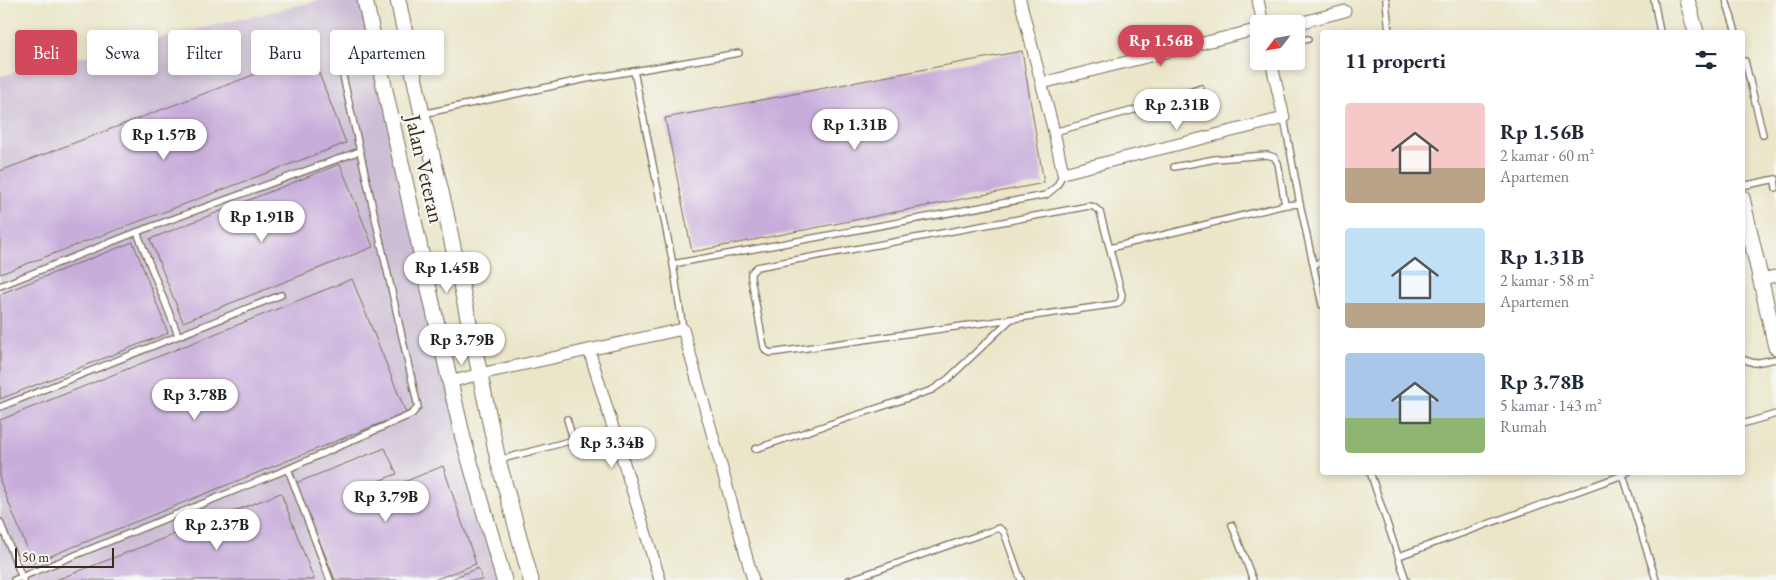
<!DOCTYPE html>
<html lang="id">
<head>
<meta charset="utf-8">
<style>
  :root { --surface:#fff; --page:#f6f6f7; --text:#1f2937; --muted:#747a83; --accent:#d1495b }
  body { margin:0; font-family:"EB Garamond",serif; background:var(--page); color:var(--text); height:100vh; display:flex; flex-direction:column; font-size:19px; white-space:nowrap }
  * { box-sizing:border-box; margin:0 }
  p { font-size:16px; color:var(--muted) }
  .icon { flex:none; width:28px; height:28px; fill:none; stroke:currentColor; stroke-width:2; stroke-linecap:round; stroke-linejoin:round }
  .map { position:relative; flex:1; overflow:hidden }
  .panel { position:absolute; left:1320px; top:30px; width:425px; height:445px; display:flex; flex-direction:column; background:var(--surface); border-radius:5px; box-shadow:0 2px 8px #0003 }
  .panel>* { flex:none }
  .guide { position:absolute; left:15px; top:30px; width:475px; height:45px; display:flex; gap:10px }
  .needle { width:32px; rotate:239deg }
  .controls { position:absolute; left:1250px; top:15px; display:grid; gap:10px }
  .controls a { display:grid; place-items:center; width:55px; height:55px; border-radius:5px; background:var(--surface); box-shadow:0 2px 8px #0003; font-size:25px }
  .scale { position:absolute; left:15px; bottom:12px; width:99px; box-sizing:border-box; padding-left:5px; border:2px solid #3b2a1e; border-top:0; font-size:14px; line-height:18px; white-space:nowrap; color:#3b2a1e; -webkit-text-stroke:4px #f6f6f2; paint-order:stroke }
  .price { position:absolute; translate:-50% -42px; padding:0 11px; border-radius:18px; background:#fff; color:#222; font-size:16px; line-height:32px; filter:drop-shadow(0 1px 2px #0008) }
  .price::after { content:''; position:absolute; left:50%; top:30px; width:15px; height:11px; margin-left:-8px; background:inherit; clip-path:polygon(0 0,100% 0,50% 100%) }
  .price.on { background:var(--accent); color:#fff }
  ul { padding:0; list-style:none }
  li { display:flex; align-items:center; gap:15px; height:125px; padding:0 25px }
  li span { display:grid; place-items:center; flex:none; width:140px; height:100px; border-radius:5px; color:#555 }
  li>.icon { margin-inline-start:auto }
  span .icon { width:60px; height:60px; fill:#fffc; stroke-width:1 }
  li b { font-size:21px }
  h2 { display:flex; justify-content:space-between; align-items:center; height:60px; padding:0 25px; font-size:21px }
  .pill { padding:0 18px; border-radius:5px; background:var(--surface); box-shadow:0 2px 8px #0003; font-size:18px; line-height:45px }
  .pill.on { background:var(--accent); color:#fff }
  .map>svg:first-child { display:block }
  .industrial { fill:#ccbed4 }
  .building { fill:#c8addb }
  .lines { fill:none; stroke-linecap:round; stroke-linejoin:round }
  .lane-casing { stroke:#796c5a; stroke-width:8 }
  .street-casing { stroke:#796c5a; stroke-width:13 }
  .secondary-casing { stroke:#796c5a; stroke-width:17 }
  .lane { stroke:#fff; stroke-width:5.5 }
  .street { stroke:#fff; stroke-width:11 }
  .secondary { stroke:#fff; stroke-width:15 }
  .labels { text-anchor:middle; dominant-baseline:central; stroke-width:4.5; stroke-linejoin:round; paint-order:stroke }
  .street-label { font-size:22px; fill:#3b2a1e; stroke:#f6f6f2 }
</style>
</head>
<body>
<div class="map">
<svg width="1776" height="580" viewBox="0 0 1776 580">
  <rect width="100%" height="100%" fill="#f6f6f2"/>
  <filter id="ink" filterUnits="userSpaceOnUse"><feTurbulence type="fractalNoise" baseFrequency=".02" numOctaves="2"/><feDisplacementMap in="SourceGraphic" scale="10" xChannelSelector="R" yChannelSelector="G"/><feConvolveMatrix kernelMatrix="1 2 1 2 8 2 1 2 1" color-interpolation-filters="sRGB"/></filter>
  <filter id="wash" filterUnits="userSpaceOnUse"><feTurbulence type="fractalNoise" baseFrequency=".0096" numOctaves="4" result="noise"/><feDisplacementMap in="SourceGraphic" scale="20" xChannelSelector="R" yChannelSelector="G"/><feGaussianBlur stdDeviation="1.12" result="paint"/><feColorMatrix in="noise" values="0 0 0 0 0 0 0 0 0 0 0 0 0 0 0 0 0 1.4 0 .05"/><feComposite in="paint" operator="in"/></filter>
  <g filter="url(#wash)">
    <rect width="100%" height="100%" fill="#ebe6c9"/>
    <path class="industrial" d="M321 0H365L505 580H0V76Z"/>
    <g id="blocks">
      <g class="building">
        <path d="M1022 51 1044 183 692 252 665 118Z"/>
        <path d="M311 53 346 143 0 274V171Z"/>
        <path d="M340 164 373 247 183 322 150 239Z"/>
        <path d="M133 242 168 333 0 399V294Z"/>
        <path d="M352 279 406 413 33 563 0 481V420Z"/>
        <path d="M385 448 397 474 375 482 386 508 405 500 399 484 443 466 476 564 434 580H335L296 483Z"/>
        <path d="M281 493 314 580H56Z"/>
        <path d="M478 568 482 580H449Z"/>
      </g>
    </g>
  </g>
  <g filter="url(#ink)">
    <use href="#blocks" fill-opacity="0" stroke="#796c5a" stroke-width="1"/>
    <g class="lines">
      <g class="lane-casing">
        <g id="lane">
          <path d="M1386 0 1389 32"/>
          <path d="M1654 0 1660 32"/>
          <path d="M1726 0 1736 32"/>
          <path d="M1296 42 1308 39"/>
          <path d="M1745 61 1763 135"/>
          <path d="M634 71 739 53"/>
          <path d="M422 114 586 79 634 71 673 264 1046 195 1057 186 1063 173"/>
          <path d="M1284 118 1300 204"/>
          <path d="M1054 132 1145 107 1201 88"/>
          <path d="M1174 167 1215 159 1267 155 1274 157 1278 163 1285 205"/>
          <path d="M1775 180 1776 188"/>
          <path d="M1742 186 1776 179"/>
          <path d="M1089 206 1094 207 1100 212 1122 295 1121 300 1117 304 771 353 766 351 764 347 751 278V273L757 267Z"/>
          <path d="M137 232 178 335"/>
          <path d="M1110 248 1285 205 1300 204 1322 305"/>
          <path d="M673 264 683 329"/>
          <path d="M1314 265 1322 261"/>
          <path d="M0 286 137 232 360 151"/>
          <path d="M1742 359 1754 363 1776 359"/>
          <path d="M0 407 281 295"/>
          <path d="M1742 424 1776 414"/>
          <path d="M755 449 932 390 948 379 1011 319"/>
          <path d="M499 460 570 441 573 439 567 419"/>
          <path d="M288 469 330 580"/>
          <path d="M1370 472 1406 580"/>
          <path d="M1628 472 1623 475 1656 580"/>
          <path d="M0 522 23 580"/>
          <path d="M1232 525 1253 580"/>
          <path d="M1399 556 1623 475 1622 472"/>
          <path d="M14 580 288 469 412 414 418 407 338 54"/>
          <path d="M849 580 999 528 1004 532 1021 580"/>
        </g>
      </g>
      <g class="street-casing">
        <g id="street">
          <path d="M1020 0 1054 132 1063 173 1284 118 1271 61"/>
          <path d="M1258 0 1263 24"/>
          <path d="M1295 24 1345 11"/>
          <path d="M1042 83 1259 29"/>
          <path d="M1760 279 1776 276"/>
          <path d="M589 350 660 580"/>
          <path d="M450 382 480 374 683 329 753 580"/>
        </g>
      </g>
      <g class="secondary-casing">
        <g id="secondary">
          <path d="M365 0 439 334 463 438 504 580"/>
          <path d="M398 0 422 114 444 204 498 460 531 580"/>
          <path d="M1687 0 1696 32"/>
          <path d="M1742 198 1776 347"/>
        </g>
      </g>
      <use href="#lane" class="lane"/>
      <use href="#street" class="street"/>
      <use href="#secondary" class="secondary"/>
    </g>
  </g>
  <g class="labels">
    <g class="street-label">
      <text transform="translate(425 169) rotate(77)">Jalan Veteran</text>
    </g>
  </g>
</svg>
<div class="controls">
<a><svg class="needle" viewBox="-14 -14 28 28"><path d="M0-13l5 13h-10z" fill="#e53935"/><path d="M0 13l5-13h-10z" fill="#747a83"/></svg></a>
</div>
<div class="scale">50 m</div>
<b class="price on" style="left:1161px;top:67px">Rp 1.56B</b>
<b class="price" style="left:1177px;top:131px">Rp 2.31B</b>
<b class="price" style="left:855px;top:151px">Rp 1.31B</b>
<b class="price" style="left:164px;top:161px">Rp 1.57B</b>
<b class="price" style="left:262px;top:243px">Rp 1.91B</b>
<b class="price" style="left:447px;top:294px">Rp 1.45B</b>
<b class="price" style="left:462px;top:366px">Rp 3.79B</b>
<b class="price" style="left:195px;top:421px">Rp 3.78B</b>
<b class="price" style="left:612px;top:469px">Rp 3.34B</b>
<b class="price" style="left:386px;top:523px">Rp 3.79B</b>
<b class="price" style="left:217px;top:551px">Rp 2.37B</b>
<div class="guide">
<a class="pill on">Beli</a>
<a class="pill">Sewa</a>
<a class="pill">Filter</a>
<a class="pill">Baru</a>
<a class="pill">Apartemen</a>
</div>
<section class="panel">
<h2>11 properti<svg class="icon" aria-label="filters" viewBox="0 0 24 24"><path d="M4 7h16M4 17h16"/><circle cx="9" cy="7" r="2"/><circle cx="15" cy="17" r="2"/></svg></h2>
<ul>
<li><span style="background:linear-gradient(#f6c9c9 65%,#b9a48a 0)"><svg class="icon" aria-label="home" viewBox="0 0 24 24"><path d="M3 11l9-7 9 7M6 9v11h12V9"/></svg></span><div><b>Rp 1.56B</b><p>2 kamar · 60 m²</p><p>Apartemen</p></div></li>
<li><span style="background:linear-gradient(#bfe0f5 75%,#b9a48a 0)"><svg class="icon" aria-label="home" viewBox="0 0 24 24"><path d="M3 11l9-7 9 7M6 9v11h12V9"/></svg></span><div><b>Rp 1.31B</b><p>2 kamar · 58 m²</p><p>Apartemen</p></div></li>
<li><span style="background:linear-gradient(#a9c7e8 65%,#8fb573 0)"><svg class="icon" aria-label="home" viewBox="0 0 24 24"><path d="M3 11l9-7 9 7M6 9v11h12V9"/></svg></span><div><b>Rp 3.78B</b><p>5 kamar · 143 m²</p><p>Rumah</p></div></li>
</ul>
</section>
</div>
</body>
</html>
